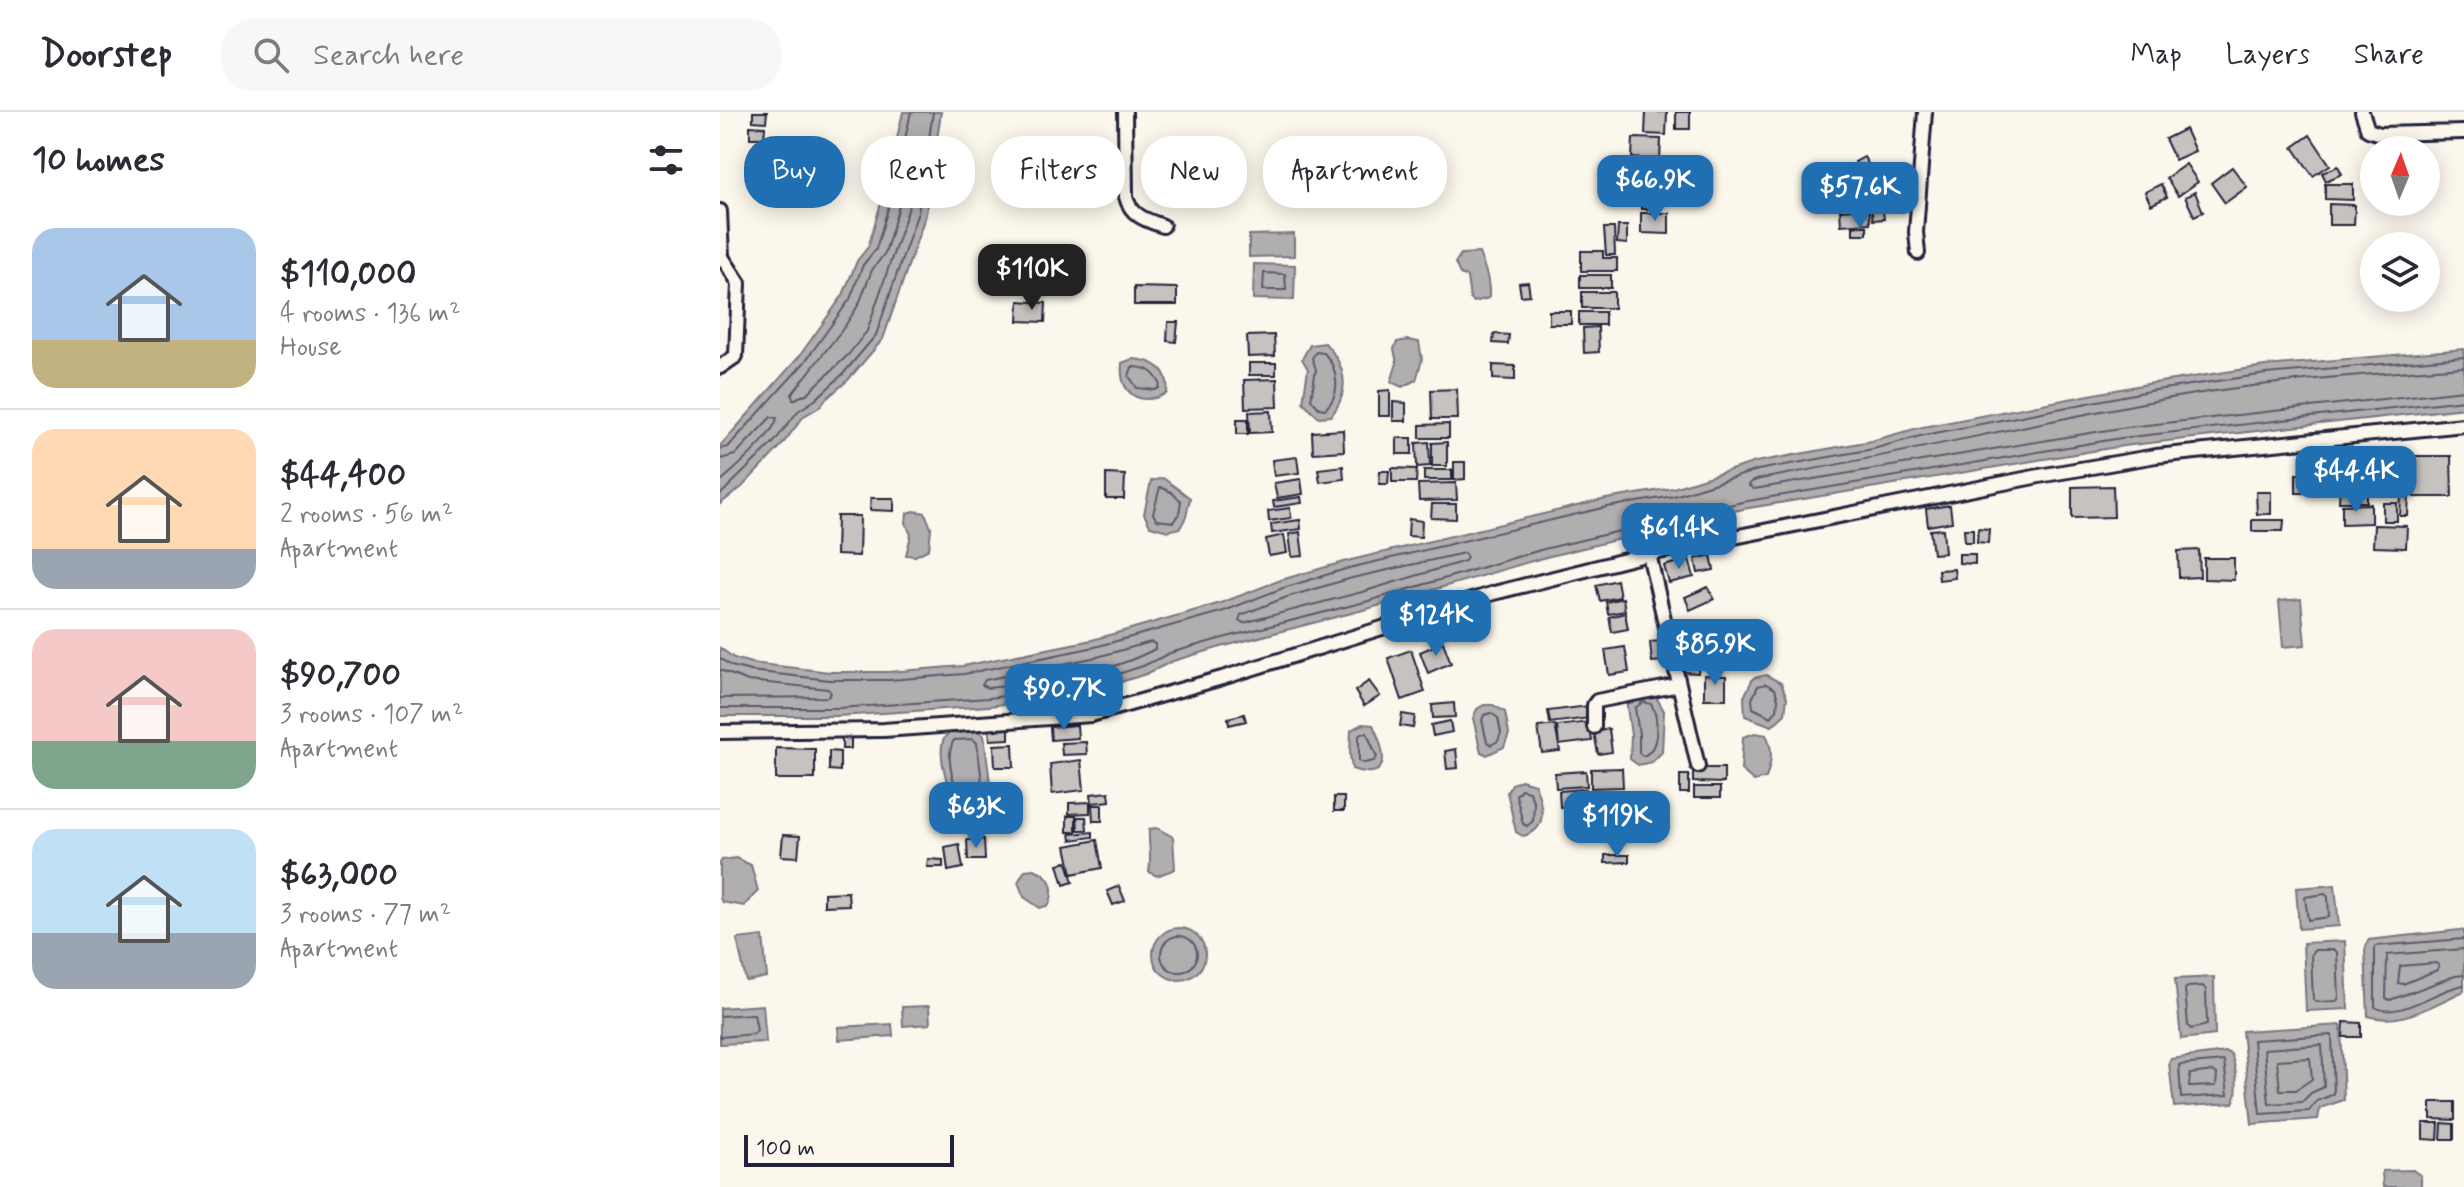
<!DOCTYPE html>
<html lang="en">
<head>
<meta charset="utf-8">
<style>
  :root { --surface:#fff; --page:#f7f7f7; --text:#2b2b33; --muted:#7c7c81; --line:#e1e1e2; --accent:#1f6fb2 }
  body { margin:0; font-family:Mynerve,sans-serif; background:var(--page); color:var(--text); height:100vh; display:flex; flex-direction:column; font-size:30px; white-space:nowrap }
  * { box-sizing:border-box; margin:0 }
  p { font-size:26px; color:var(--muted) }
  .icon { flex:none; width:44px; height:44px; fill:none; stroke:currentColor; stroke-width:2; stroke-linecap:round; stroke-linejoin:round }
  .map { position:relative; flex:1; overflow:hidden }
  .panel { display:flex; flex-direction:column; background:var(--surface); width:720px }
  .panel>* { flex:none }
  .hud { position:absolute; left:24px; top:24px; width:760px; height:72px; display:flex; gap:16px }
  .needle { width:52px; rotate:2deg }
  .buttons { position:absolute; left:1640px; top:24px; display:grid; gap:16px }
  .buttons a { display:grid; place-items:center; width:80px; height:80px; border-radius:50%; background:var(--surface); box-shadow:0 4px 20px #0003; font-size:40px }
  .scale { position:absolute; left:24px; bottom:20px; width:210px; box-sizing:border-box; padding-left:8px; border:4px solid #22223b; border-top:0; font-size:22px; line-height:28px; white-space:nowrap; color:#22223b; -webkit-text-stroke:6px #fbf7ec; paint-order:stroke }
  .price { position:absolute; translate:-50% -68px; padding:0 18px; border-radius:16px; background:var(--accent); color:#fff; font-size:26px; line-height:52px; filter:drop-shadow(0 2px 4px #0008) }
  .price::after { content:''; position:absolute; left:50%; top:48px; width:24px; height:18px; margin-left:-12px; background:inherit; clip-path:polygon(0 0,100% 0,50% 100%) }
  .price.selected { background:#222; color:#fff }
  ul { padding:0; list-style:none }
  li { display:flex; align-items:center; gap:24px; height:200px; padding:0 32px }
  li+li { border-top:2px solid var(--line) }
  li span { display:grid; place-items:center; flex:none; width:224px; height:160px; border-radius:24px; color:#555 }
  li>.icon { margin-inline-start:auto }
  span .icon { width:96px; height:96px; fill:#fffc; stroke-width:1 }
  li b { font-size:34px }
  h2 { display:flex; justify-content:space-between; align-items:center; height:96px; padding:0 32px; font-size:34px }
  .tag { padding:0 28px; border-radius:32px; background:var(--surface); box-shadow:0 4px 20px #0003; font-size:28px; line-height:72px }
  .tag.selected { background:var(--accent); color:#fff }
  header { display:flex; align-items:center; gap:48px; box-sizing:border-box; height:112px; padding:0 40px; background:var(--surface); border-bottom:2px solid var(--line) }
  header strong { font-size:38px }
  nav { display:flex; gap:44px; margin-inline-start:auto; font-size:28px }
  .search { width:560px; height:72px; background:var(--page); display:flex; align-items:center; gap:20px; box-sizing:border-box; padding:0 28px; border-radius:32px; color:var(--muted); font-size:30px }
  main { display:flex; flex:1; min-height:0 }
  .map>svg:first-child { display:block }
  .water { fill:#b1aeb0; stroke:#787681; stroke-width:2 }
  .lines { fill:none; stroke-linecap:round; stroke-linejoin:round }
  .shore { stroke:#5b5a6a; stroke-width:2 }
  .building { fill:#c6c2c0; stroke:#22223b; stroke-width:2 }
  .minor-casing { stroke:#22223b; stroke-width:18 }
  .minor { stroke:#fbf7ec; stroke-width:12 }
</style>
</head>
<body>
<header>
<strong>Doorstep</strong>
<div class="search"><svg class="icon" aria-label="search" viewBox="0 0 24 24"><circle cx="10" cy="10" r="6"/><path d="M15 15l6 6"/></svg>Search here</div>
<nav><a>Map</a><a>Layers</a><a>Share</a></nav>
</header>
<main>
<section class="panel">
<h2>10 homes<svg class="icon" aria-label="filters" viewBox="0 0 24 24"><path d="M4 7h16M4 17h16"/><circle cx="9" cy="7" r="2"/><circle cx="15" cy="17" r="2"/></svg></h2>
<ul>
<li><span style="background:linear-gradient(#a9c7e8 70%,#c2b280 0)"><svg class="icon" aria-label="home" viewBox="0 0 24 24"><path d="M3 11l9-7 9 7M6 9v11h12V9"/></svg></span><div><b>$110,000</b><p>4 rooms · 136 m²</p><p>House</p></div></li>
<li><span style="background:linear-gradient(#ffd9b3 75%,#9aa5b1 0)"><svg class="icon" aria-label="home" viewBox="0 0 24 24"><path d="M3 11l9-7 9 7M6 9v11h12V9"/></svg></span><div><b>$44,400</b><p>2 rooms · 56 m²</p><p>Apartment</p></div></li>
<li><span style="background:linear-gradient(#f6c9c9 70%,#7fa58c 0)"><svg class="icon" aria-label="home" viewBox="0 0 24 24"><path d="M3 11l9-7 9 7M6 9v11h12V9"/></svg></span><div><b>$90,700</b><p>3 rooms · 107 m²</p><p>Apartment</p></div></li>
<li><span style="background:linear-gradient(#bfe0f5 65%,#9aa5b1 0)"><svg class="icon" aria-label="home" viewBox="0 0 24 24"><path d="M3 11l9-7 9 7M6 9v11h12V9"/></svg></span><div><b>$63,000</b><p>3 rooms · 77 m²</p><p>Apartment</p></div></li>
</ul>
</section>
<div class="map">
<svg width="1744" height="1075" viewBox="0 0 1744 1075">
  <rect width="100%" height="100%" fill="#fbf7ec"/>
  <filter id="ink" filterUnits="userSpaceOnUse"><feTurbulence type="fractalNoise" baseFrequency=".0125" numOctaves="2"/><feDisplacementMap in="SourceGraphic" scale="16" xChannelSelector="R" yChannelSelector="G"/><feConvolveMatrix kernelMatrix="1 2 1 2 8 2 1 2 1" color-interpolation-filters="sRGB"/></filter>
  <g filter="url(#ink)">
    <g class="water">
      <path d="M183 0H221L206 102 163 227 128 268 106 287 101 294 84 304 61 334 22 375 0 392V334L78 246 123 183 137 149 148 135 166 74Z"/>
      <path d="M574 122V144L529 145V123Z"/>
      <path d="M759 141C765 156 770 169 769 186L754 190 750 187 747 165 740 162 735 151 741 142Z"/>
      <path d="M534 152 575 153 574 188 533 187Z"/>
      <path d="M688 228 699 230 702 248 696 268 682 275 671 270 677 251 674 237 677 230Z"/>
      <path d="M605 231C626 253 631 279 611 304L598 305 583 290 588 257 582 247 590 233Z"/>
      <path d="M1744 237V296L1403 334 1023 397 826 445 647 497 501 535 453 549 426 562 363 582 269 594 118 604H0V536L14 546 31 551 110 560H168L243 554 372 528 501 491 561 468 627 449 886 387 953 376 1036 350 1151 329 1198 316 1427 272 1545 254Z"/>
      <path d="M412 247C434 248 450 257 447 281 419 296 399 281 402 251Z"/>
      <path d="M443 366 470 386 466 405 460 416 448 419 430 414 424 402 431 369Z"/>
      <path d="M194 399 205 401 211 416 209 437 195 444 186 443 191 423 186 411 187 401Z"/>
      <path d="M1581 487 1585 533 1563 535 1559 489Z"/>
      <path d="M1046 563 1061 571 1067 586 1065 602 1052 614 1025 604 1024 585 1033 566Z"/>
      <path d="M935 583 944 599 942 640 932 650 918 653 910 647 911 623 906 588Z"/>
      <path d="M764 593H773L785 600 789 622 784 635 767 643 761 640 753 606 757 597Z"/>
      <path d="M642 612 653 613C664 636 675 671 632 657L630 643 631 618Z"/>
      <path d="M258 619 264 623 271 679 267 690 255 694 235 691C229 678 210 627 232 620 239 618 250 619 258 619Z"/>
      <path d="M1035 621 1046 623C1054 637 1051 651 1046 666L1034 669 1021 658 1023 625Z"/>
      <path d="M801 668 815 672C822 691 830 718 803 724L796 720 787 680 792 672Z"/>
      <path d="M437 716 453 725 455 757 437 764 429 760C432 745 428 732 429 717Z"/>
      <path d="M16 746 31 753 38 779 24 794 2 790 0 786V751L2 748Z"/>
      <path d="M314 757C331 763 336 776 329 793L320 796 304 785 298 770 305 758Z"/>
      <path d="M1615 773 1619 814 1579 817 1576 776Z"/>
      <circle cx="459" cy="842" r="26"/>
      <path d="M1740 818 1744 819V879C1715 892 1680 915 1648 904L1645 838 1648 828Z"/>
      <path d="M43 824 47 865 26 869 17 827Z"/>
      <path d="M1625 829 1628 897 1586 899 1583 831Z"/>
      <path d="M1494 865 1495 923 1461 927 1455 867Z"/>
      <path d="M43 893 46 930 0 932V896Z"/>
      <path d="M209 894 210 912 183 914 182 895Z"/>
      <path d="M172 912 173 924 119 928 118 915Z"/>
      <path d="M1621 913 1624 988 1600 996 1598 1007 1532 1012 1522 919Z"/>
      <path d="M1506 940 1511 942C1516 955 1520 979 1513 991L1454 995 1449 951 1451 947Z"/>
      <path d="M1693 1058 1701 1064V1075H1663L1662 1059Z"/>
    </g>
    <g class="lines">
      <g class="shore">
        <path d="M185 81 190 84 188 98 147 219 129 242 88 281 73 288 72 282 125 214 139 192 152 158 165 141 182 84Z"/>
        <path d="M544 161 565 162 566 178H543Z"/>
        <path d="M596 240 604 241C618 256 622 282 605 297L599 296 591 287 596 257 592 246Z"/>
        <path d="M412 255C427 255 433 259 440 271L439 276 435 278 417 276 409 264Z"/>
        <path d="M1744 255C1639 263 1533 270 1429 290 1299 314 1170 344 1040 367L1031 370 1029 374 1034 377 1400 316 1744 278"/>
        <path d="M0 337 8 335 84 251 130 187 143 153 156 137 174 76 191 0"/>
        <path d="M0 347 15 343 51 305 57 306C54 323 15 357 0 370"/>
        <path d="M440 375 451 380 461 389 459 402 453 410 437 408 433 402Z"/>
        <path d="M0 383 55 329 78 299 95 288 123 262 156 223 198 100 213 0"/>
        <path d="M744 441 747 445 745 449 642 480 523 511 519 508 521 503 567 485 632 466Z"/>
        <path d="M431 530 435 532V537C384 564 325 570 268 576L262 573 265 568 377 545Z"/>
        <path d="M0 546 11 554 30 559 109 568H169L244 562 375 535 504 499 563 476 629 456 887 395 954 384 1038 358 1153 337 1200 324 1429 279 1546 262 1744 245"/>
        <path d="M0 558 28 569 108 577 111 581 108 585 0 586"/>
        <path d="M1046 572 1055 577 1058 587 1057 598 1051 605 1033 596 1032 587 1038 574Z"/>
        <path d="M923 590 931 592C939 605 940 638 923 644L919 641V622L915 596Z"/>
        <path d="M0 596H118L269 586 361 574 423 554 450 541 499 527 645 490 824 437 1022 390 1401 326 1744 288"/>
        <path d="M771 601 778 606 781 621 778 629 771 633 767 630 762 608 764 603Z"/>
        <path d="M641 621H647L657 645 654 649 644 651 639 649V624Z"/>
        <path d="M253 627 257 631 263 678 259 684H240C232 668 225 643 234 628Z"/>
        <path d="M801 677 809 679 814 691 813 709 807 714 803 712 796 683Z"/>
        <path d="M1605 782 1608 785 1609 805 1588 808 1585 785Z"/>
        <circle cx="459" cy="842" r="18"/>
        <path d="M1744 827 1655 834V895C1679 909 1719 876 1744 873"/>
        <path d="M1744 837 1667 843 1666 886 1670 888 1735 864 1744 863"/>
        <path d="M1595 838H1614L1617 840 1619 885 1617 889 1597 890 1593 888 1591 842Z"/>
        <path d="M1716 851 1719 854 1717 858 1683 872 1678 871 1680 854Z"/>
        <path d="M1483 874 1486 878 1487 913 1471 917 1468 914 1465 877 1468 875Z"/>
        <path d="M0 904 34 902 37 918 34 922 0 925"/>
        <path d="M1612 923 1614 982 1597 989 1589 999 1540 1002 1533 928Z"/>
        <path d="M1602 933 1604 975 1591 981 1582 990 1549 992 1544 937Z"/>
        <path d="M1590 946 1592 967 1576 978H1560L1557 948Z"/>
        <path d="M1504 949 1508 983 1461 986 1459 953Z"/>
        <path d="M1493 959 1497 962 1496 974 1469 975 1470 962Z"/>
      </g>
    </g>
    <g class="building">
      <path d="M33 0H47L46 10 33 9Z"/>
      <path d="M926 0H947L946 23 925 22Z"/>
      <rect x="956" y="0" width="14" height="17"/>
      <path d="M30 14 45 15 44 26H30Z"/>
      <path d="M1465 17 1475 39 1455 48 1445 27Z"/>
      <path d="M1590 23 1610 53 1593 64 1573 35Z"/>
      <path d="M913 26 941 27 940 48 912 46Z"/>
      <path d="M1144 45 1153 60 1143 65 1135 50Z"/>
      <path d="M919 52 948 53 947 69 918 68Z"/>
      <path d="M1466 52 1478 70 1458 84 1446 66Z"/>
      <path d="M1618 54 1622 62 1606 69 1602 61Z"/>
      <path d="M1512 55 1527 75 1505 91 1491 71Z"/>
      <rect x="921" y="70" width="19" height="27"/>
      <path d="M1139 70 1158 71 1157 82 1138 81Z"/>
      <path d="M1441 72 1447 85 1431 93 1425 80Z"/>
      <path d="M1605 72H1633V88L1605 87Z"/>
      <path d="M1475 80 1483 100 1474 104 1465 85Z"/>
      <path d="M1162 92 1164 107 1153 108 1151 93Z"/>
      <path d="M1609 92 1635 93 1634 113H1609Z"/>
      <path d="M1149 96 1150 111 1121 113 1120 98Z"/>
      <path d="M921 101H949V122L921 121Z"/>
      <path d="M898 114H907V132L897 131Z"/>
      <rect x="1133" y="114" width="14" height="8"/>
      <path d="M884 116H894L895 143H886Z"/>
      <path d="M861 139H883V146H897V159H861Z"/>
      <rect x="860" y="163" width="31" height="13"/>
      <path d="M808 170 810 183 801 184 799 171Z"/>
      <path d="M414 175 457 176V193H414Z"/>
      <rect x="862" y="180" width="32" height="16"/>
      <path d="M299 189 326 191 325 210 298 209Z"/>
      <rect x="829" y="199" width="22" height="13"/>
      <rect x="859" y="200" width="26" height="13"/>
      <path d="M448 210H458L456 230 447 229Z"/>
      <path d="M878 215 879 240 864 241 863 216Z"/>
      <path d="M774 222 789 223 788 232 773 231Z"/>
      <path d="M554 223 555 244 528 245 527 224Z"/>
      <rect x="529" y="251" width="27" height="12"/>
      <path d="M773 253 795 254V268L773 267Z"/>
      <path d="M557 267 558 295 525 296 524 268Z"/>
      <path d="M737 277 738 307H712L711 278Z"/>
      <path d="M670 278V304H659V279Z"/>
      <path d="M673 290 686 291V309H673Z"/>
      <path d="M551 299 552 320 530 321 529 300Z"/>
      <rect x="517" y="307" width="11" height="15"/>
      <path d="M729 312V326H700V313Z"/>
      <path d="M623 318 624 339 593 341 592 320Z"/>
      <rect x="677" y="326" width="15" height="16"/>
      <path d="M709 330 710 354 697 355 696 331Z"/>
      <path d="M727 330V354H712V331Z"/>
      <path d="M1694 344H1731L1732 385H1694Z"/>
      <path d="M577 345 579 361 554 364 552 348Z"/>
      <path d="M734 350H745V367L734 368Z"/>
      <path d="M623 354 624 367 600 370 598 357Z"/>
      <path d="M672 356 697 357 696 370H672Z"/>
      <rect x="704" y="358" width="28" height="10"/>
      <path d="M660 359H669L668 372H659Z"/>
      <path d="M386 362 405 363 404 387H386Z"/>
      <rect x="1576" y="362" width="12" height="19"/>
      <path d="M581 367 583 382 557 386 554 371Z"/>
      <path d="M736 371 737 388 699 389 698 372Z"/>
      <path d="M1620 373 1647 374V390H1619Z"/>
      <path d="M1393 374 1394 405 1352 406V375Z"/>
      <path d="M1536 380H1551V402H1537Z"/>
      <path d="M1681 383H1689L1688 404H1680Z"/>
      <path d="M581 385 582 391 554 395 553 389Z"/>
      <path d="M151 386H174V399L150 398Z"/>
      <rect x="1663" y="391" width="14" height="18"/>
      <path d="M712 392H736V407L711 406Z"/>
      <path d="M1651 392V411L1622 412V393Z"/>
      <path d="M1230 393 1232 410 1208 414 1206 397Z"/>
      <path d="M570 396 571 406 549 409 548 399Z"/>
      <path d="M117 404H140L139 444 116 443Z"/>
      <path d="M689 407 702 409 701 425 688 424Z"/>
      <path d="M580 408 581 417 552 421 551 412Z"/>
      <path d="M1532 408H1564L1563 419H1532Z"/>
      <path d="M1654 413 1687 414 1686 436 1653 435Z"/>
      <path d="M1258 416 1269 417 1268 431 1257 430Z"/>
      <path d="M1223 417 1225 441 1213 442 1210 418Z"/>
      <path d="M1244 417H1253V430H1245Z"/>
      <path d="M580 420 583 444 572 445 569 422Z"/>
      <path d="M564 423 567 441 549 444 546 427Z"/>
      <path d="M1479 438 1480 465 1459 466 1458 439Z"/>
      <path d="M1239 442H1255V452L1239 451Z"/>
      <path d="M991 443 994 458 978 461 975 447Z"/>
      <path d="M1484 446H1514V468L1484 467Z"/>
      <path d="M969 447 974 465 949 471 944 454Z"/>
      <path d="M1234 457 1235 466 1219 468 1218 458Z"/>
      <path d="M897 468 900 485 880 489 876 473Z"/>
      <path d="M988 475 994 487 970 498 965 485Z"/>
      <path d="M903 486 905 499 888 502 886 490Z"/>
      <path d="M905 501 908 517 892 520 889 505Z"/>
      <path d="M979 512H1000V534H978Z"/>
      <path d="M941 529 943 549 932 550 930 530Z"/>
      <path d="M723 530 731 551 708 561 700 540Z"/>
      <path d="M905 535 909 560 889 563 885 538Z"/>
      <path d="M691 538 705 580 682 588 668 546Z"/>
      <path d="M982 538H1000V557H983Z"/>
      <path d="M963 547 979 548 978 561 963 560Z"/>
      <path d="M984 563 1006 564V587H984Z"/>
      <path d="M649 569 660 584 644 594 635 579Z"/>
      <path d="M734 591 735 605 713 606 712 593Z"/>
      <path d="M868 594 870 606 830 611 828 599Z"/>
      <path d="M524 602 526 609 509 613 508 606Z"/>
      <path d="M682 602 695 604 693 616 680 614Z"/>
      <path d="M730 609 732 620 713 624 711 613Z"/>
      <path d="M869 610 872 629 839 633 837 614Z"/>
      <path d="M357 613 358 626 331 628 330 615Z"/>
      <path d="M835 613 840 639 822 641 818 615Z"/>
      <path d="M289 616V627L270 628 269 617Z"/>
      <path d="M889 617 892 640 878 642 874 620Z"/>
      <rect x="122" y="621" width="9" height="16"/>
      <path d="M366 630 367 642 342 643 341 631Z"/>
      <path d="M293 632 294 655H275L274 633Z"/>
      <path d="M56 636 95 637V667H56Z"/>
      <path d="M736 637 738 656 727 657 725 639Z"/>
      <path d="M109 639 120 640V659L109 658Z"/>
      <path d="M361 648 364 678 332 682 330 652Z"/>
      <path d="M902 656 903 675 871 676V657Z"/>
      <path d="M973 656H1004V671L973 670Z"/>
      <path d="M866 659 867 674 836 676 835 661Z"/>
      <rect x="960" y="663" width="9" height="18"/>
      <rect x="974" y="675" width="26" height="11"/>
      <path d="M866 677 867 693 840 695 839 679Z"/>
      <path d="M389 680 390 689 372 691 371 682Z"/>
      <rect x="614" y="685" width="10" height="14"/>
      <path d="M370 690V701L349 702V691Z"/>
      <path d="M372 693H382V709H373Z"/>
      <rect x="347" y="704" width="9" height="16"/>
      <rect x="238" y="705" width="20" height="9"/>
      <path d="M357 705H366L367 718H358Z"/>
      <path d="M373 720V725L351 728 350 722Z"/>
      <path d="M63 723 80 724 78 745 61 744Z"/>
      <path d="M264 727 265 748H248L247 728Z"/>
      <path d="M377 728 382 756 352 762 346 734Z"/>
      <path d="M239 732 243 756 228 759 225 735Z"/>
      <path d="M885 743H909V750L885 751Z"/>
      <path d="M208 747 223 748V755H207Z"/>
      <path d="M347 750 353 770 344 773 338 752Z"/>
      <path d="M399 774 405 789 393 793 387 779Z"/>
      <path d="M128 780 129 793 104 794V781Z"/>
      <path d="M1624 910 1641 911V925H1623Z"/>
      <path d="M1711 990H1735V1008L1711 1007Z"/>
      <path d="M1703 1011H1719L1718 1028 1703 1027Z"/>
      <path d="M1722 1011 1734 1012V1027H1721Z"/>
    </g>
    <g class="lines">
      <g class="minor-casing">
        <g id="minor">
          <path d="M405 0 406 85C411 104 426 108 443 114"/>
          <path d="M1642 0 1648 18 1660 22 1744 20"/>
          <path d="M0 99 2 145 19 171 16 244 0 255"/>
          <path d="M1198 141 1196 120 1205 0"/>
          <path d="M929 442 978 654"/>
          <path d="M874 615V593L877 589 959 573"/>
          <path d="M0 620 164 618 371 603 502 566 774 481 929 442 1319 364 1436 344 1744 313"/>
        </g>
      </g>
      <use href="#minor" class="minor"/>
    </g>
  </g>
</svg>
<div class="buttons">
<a><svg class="needle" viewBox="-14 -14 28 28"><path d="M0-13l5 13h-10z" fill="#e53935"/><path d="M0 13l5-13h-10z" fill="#7c7c81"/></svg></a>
<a><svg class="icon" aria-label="layers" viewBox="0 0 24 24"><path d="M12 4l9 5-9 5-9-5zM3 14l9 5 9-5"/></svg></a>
</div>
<div class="scale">100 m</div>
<b class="price" style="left:935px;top:111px">$66.9K</b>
<b class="price" style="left:1140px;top:118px">$57.6K</b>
<b class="price selected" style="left:312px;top:200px">$110K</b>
<b class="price" style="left:1636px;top:402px">$44.4K</b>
<b class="price" style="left:959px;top:459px">$61.4K</b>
<b class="price" style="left:716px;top:546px">$124K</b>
<b class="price" style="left:995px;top:575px">$85.9K</b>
<b class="price" style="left:344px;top:620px">$90.7K</b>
<b class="price" style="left:256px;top:738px">$63K</b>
<b class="price" style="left:897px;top:747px">$119K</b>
<div class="hud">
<a class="tag selected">Buy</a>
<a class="tag">Rent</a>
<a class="tag">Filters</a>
<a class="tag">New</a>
<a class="tag">Apartment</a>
</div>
</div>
</main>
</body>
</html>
